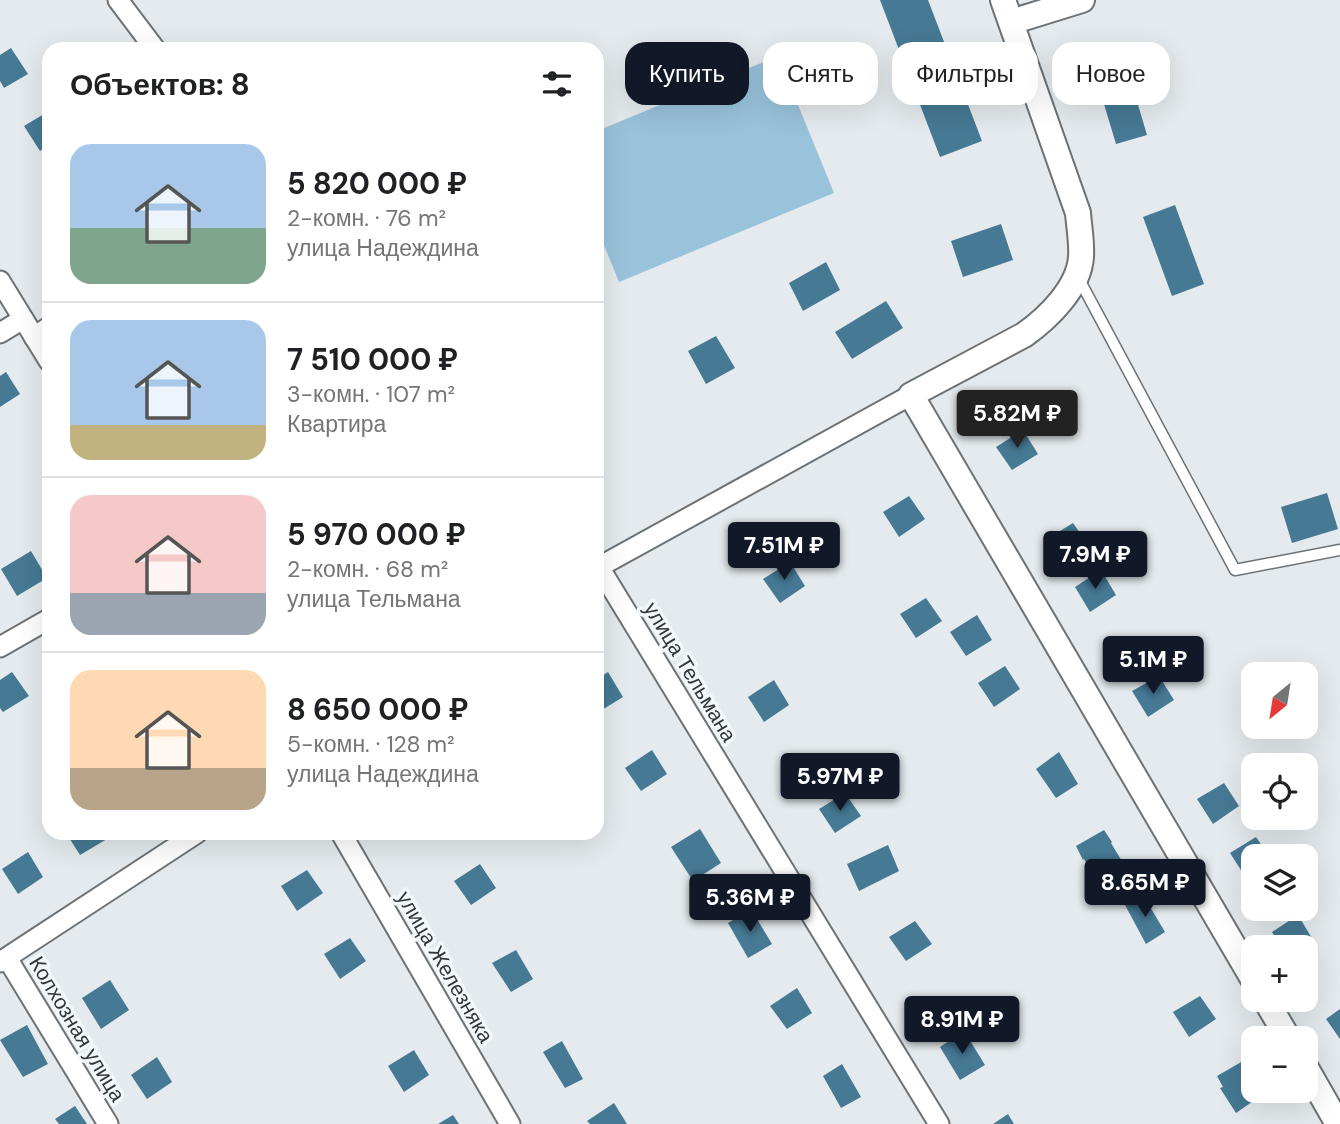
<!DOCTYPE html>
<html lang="ru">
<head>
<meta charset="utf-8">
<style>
  :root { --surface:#fff; --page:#f6f6f6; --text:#202124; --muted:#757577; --line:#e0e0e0; --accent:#111827 }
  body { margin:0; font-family:"DM Sans",sans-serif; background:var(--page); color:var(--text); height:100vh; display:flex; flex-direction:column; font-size:26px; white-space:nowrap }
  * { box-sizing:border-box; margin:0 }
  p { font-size:23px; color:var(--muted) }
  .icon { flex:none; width:38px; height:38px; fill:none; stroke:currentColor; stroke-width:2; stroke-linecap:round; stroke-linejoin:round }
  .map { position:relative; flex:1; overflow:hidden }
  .side { position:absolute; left:42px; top:42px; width:562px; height:798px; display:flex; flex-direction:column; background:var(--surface); border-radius:21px; box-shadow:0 7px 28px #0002 }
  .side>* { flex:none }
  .guide { position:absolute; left:625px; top:42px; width:609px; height:63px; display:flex; gap:14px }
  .needle { width:46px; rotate:210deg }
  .controls { position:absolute; left:1241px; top:662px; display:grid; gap:14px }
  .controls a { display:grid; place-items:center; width:77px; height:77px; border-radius:14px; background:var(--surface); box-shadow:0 7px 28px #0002; font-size:35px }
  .price { position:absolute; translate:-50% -60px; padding:0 16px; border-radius:7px; background:var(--accent); color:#fff; font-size:23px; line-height:46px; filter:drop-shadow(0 2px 4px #0008) }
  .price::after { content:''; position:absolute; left:50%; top:42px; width:21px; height:16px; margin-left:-10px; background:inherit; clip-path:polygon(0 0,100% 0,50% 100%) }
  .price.current { background:#222; color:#fff }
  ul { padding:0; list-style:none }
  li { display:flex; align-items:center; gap:21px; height:175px; padding:0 28px }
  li+li { border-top:2px solid var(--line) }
  li span { display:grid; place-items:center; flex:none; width:196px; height:140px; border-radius:21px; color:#555 }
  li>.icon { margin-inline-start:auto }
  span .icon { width:84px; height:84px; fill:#fffc; stroke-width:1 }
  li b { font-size:30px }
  h2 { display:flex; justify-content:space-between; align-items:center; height:84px; padding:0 28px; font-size:30px }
  .pill { padding:0 24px; border-radius:21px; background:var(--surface); box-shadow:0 7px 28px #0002; font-size:24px; line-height:63px }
  .pill.current { background:var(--accent); color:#fff }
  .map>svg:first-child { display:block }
  .green { fill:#99c3db }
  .building { fill:#467994 }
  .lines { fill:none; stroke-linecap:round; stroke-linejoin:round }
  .service-casing { stroke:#6d7275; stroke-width:13 }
  .minor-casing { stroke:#6d7275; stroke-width:23 }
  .tertiary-casing { stroke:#6d7275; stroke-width:28 }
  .service { stroke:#fff; stroke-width:10 }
  .minor { stroke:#fff; stroke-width:19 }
  .tertiary { stroke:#fff; stroke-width:24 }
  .labels { text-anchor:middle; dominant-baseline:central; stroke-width:7; stroke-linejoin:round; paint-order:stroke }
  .street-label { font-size:21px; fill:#333637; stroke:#f1f7fa }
</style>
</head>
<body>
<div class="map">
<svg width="1340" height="1124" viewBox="0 0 1340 1124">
  <rect width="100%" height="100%" fill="#e4eaed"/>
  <path class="green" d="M778 56 834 193 619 282 597 228V131Z"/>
  <g class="building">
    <path d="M880 0H928L982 141 940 157Z"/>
    <path d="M11 48 28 74 4 88 0 81V55Z"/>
    <path d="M1122 51 1147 135 1116 144 1091 61Z"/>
    <path d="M49 111V145L40 151 24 126Z"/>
    <path d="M1175 205 1204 284 1172 296 1143 217Z"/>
    <path d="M1001 224 1013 260 963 277 951 241Z"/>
    <path d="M826 262 840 290 803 311 789 283Z"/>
    <path d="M886 301 903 328 852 359 835 332Z"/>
    <path d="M716 336 735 368 706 384 688 351Z"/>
    <path d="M6 372 20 394 0 407V376Z"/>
    <path d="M1023 430 1038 454 1012 470 996 447Z"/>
    <path d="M1327 493 1338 529 1292 543 1281 507Z"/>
    <path d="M909 496 925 519 899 537 883 512Z"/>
    <path d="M1073 523 1089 546 1062 564 1047 539Z"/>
    <path d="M31 551 47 578 17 596 1 569Z"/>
    <path d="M790 562 805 586 780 603 763 579Z"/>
    <path d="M1101 570 1116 595 1090 612 1075 587Z"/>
    <path d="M926 598 942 621 916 638 900 614Z"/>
    <path d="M977 615 992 640 966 656 950 632Z"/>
    <path d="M1005 666 1020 689 994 707 978 683Z"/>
    <path d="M12 672 29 696 3 712 0 708V680Z"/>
    <path d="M608 672 623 697 597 713V679Z"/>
    <path d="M1159 676 1174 700 1148 717 1132 691Z"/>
    <path d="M774 680 789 705 764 722 748 697Z"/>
    <path d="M652 750 667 774 641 791 625 768Z"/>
    <path d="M1059 752 1078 784 1056 798 1036 769Z"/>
    <path d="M1224 783 1239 806 1213 824 1197 799Z"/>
    <path d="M845 793 861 816 835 833 819 809Z"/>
    <path d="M700 829 721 863 693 881 671 847Z"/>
    <path d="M1104 830 1112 842 1111 843 1126 868 1100 884 1084 859 1083 860 1076 846Z"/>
    <path d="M66 833H110L112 836 80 855Z"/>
    <path d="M1256 837 1269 856H1253V873L1246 878 1230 853Z"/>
    <path d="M888 845 899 871 859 891 847 864Z"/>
    <path d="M28 852 43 877 18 894 2 869Z"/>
    <path d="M480 864 496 888 471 905 454 881Z"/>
    <path d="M307 870 323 893 297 911 281 886Z"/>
    <path d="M1143 895 1165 932 1146 944 1125 905Z"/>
    <path d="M751 909 772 944 748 958 728 923Z"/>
    <path d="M1298 915 1313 940 1302 947H1281L1272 932Z"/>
    <path d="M915 921 932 944 906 961 889 937Z"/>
    <path d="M350 938 366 961 340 979 324 954Z"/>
    <path d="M516 950 533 979 511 992 492 963Z"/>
    <path d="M110 980 129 1010 101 1029 82 998Z"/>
    <path d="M797 988 812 1013 787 1029 770 1006Z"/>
    <path d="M1200 996 1216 1019 1189 1037 1173 1012Z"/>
    <path d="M1340 1009V1039L1326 1019Z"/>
    <path d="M27 1025 48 1064 23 1077 0 1040Z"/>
    <path d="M964 1031 985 1065 960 1080 940 1047Z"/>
    <path d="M562 1041 583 1079 565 1088 543 1052Z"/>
    <path d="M414 1050 429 1075 404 1092 388 1066Z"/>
    <path d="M157 1057 172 1082 147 1099 131 1075Z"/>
    <path d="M1243 1061 1251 1072 1248 1074 1253 1081V1090H1259L1262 1095 1236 1113 1220 1088 1223 1087 1217 1076Z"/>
    <path d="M842 1064 861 1097 841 1108 823 1076Z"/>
    <path d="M614 1103 627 1124H590L587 1121Z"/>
    <path d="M75 1106 87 1124H59L55 1119Z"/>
    <path d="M1008 1114 1014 1124H993Z"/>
    <path d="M453 1115 459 1124H438Z"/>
  </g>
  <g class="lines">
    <g class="service-casing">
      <path id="service" d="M1079 279 1235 570 1340 550"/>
    </g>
    <g class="minor-casing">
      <g id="minor">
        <path d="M118 0 155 49"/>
        <path d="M0 281 49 361"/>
        <path d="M0 333 23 319"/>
        <path d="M34 337 49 327"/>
        <path d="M599 567 939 1124"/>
        <path d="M597 568 911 395"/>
        <path d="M0 647 49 619"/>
        <path d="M341 833 510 1124"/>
        <path d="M7 958 108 1124"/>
        <path d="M0 962 197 833"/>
      </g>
    </g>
    <g class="tertiary-casing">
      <g id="tertiary">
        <path d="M1003 0 1078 213C1079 227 1082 242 1081 257 1079 288 1048 318 1024 335L911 395 1253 979"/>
        <path d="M1011 22 1082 0"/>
        <path d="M1265 999 1288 1038"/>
        <path d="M1306 1068 1338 1124"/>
      </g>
    </g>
    <use href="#service" class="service"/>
    <use href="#minor" class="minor"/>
    <use href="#tertiary" class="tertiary"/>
  </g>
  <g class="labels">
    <g class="street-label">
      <text transform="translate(690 672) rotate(59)">улица Тельмана</text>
      <text transform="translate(445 967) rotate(60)">улица Железняка</text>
      <text transform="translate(77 1029) rotate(59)">Колхозная улица</text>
    </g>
  </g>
</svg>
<div class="controls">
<a><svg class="needle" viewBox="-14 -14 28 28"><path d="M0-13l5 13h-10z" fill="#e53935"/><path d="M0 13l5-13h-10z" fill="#757577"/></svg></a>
<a><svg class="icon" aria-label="locate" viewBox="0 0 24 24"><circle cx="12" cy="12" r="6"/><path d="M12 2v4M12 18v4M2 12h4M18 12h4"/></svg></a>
<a><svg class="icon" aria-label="layers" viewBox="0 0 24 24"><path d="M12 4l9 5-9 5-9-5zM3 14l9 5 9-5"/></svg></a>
<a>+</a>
<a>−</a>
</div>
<b class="price current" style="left:1017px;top:450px">5.82M ₽</b>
<b class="price" style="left:784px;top:582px">7.51M ₽</b>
<b class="price" style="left:1095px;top:591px">7.9M ₽</b>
<b class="price" style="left:1153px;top:696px">5.1M ₽</b>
<b class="price" style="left:840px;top:813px">5.97M ₽</b>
<b class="price" style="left:1145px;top:919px">8.65M ₽</b>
<b class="price" style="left:750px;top:934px">5.36M ₽</b>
<b class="price" style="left:962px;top:1056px">8.91M ₽</b>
<div class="guide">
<a class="pill current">Купить</a>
<a class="pill">Снять</a>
<a class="pill">Фильтры</a>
<a class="pill">Новое</a>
</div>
<section class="side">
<h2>Объектов: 8<svg class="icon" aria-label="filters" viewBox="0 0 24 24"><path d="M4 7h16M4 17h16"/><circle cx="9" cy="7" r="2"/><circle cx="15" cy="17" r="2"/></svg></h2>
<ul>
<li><span style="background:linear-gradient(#a9c7e8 60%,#7fa58c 0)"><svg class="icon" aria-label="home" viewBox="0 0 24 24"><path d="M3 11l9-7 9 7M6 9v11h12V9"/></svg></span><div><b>5 820 000 ₽</b><p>2-комн. · 76 m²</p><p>улица Надеждина</p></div></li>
<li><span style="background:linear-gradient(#a9c7e8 75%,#c2b280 0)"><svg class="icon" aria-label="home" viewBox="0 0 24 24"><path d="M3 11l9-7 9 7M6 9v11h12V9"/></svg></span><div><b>7 510 000 ₽</b><p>3-комн. · 107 m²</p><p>Квартира</p></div></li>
<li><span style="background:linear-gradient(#f6c9c9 70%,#9aa5b1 0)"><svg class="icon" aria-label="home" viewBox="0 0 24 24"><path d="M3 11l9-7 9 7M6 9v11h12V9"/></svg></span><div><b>5 970 000 ₽</b><p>2-комн. · 68 m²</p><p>улица Тельмана</p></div></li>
<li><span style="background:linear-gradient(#ffd9b3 70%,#b9a48a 0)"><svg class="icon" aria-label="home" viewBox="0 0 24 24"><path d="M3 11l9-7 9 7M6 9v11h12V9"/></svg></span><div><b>8 650 000 ₽</b><p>5-комн. · 128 m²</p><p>улица Надеждина</p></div></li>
</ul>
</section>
</div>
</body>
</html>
